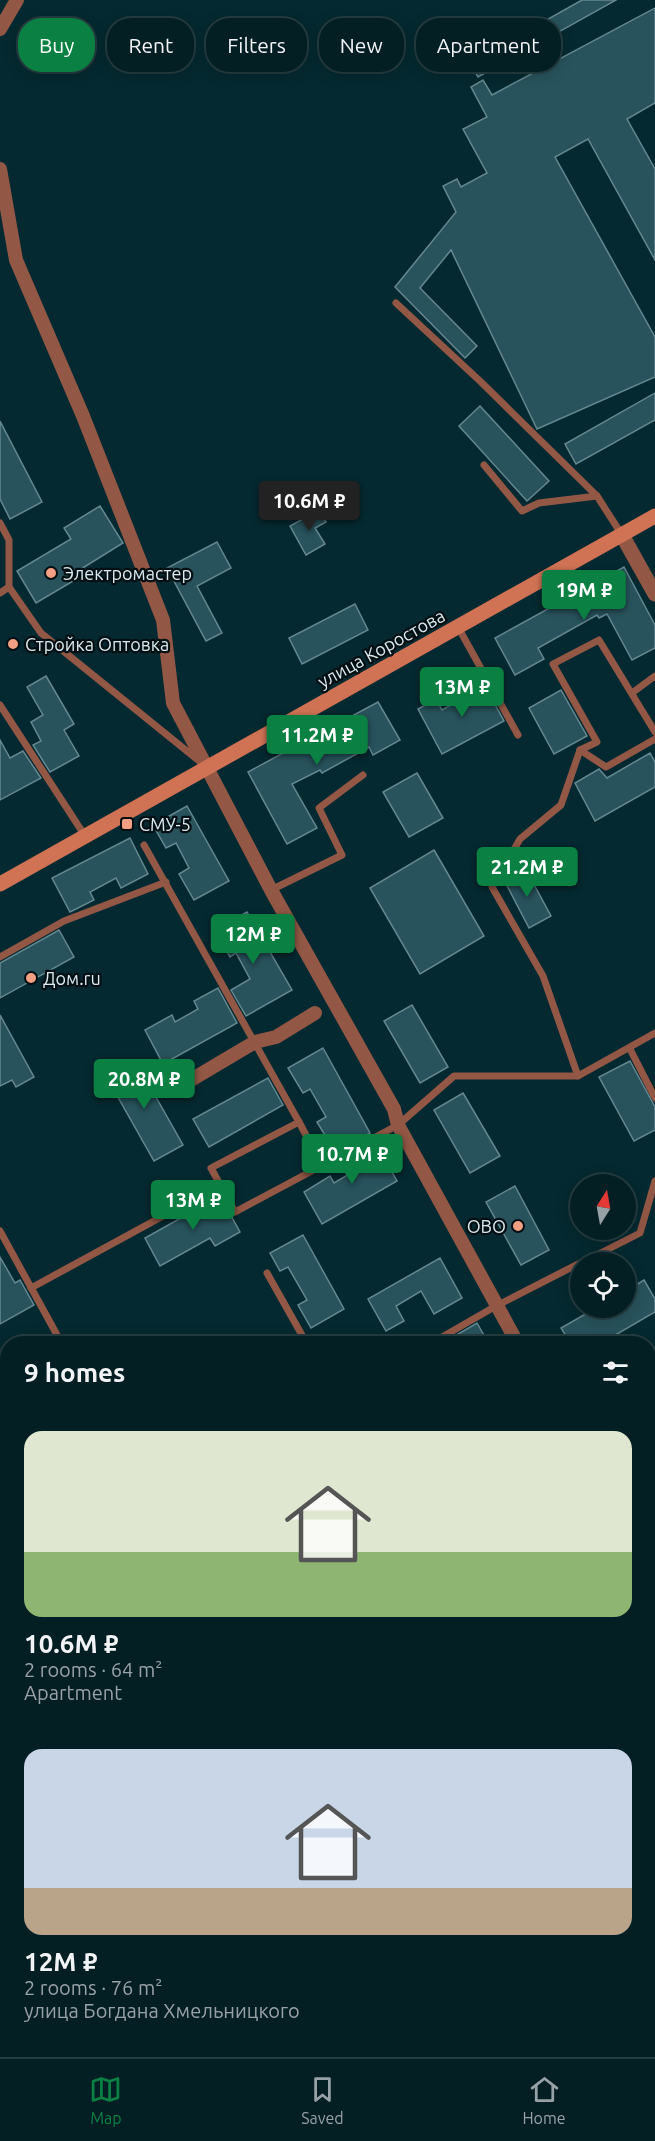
<!DOCTYPE html>
<html lang="en">
<head>
<meta charset="utf-8">
<style>
  :root { --surface:#041f24; --page:#122c31; --text:#f1f3f6; --muted:#97a2a6; --line:#253d41; --accent:#0b8043 }
  body { margin:0; font-family:Ubuntu,sans-serif; background:var(--page); color:var(--text); height:100vh; display:flex; flex-direction:column; font-size:22px; white-space:nowrap }
  * { box-sizing:border-box; margin:0 }
  p { font-size:20px; color:var(--muted) }
  .icon { flex:none; width:33px; height:33px; fill:none; stroke:currentColor; stroke-width:2; stroke-linecap:round; stroke-linejoin:round }
  .map { position:relative; flex:1; overflow:hidden }
  .panel { position:absolute; left:0px; top:1336px; width:656px; height:722px; display:flex; flex-direction:column; background:var(--surface); border-radius:24px 24px 0 0; box-shadow:0 3px 15px #0003,0 0 0 2px var(--line) }
  .panel>* { flex:none }
  .banner { position:absolute; left:18px; top:18px; width:620px; height:54px; display:flex; gap:12px }
  .needle { width:39px; rotate:11deg }
  .controls { position:absolute; left:570px; top:1174px; display:grid; gap:12px }
  .controls a { display:grid; place-items:center; width:66px; height:66px; border-radius:50%; background:var(--surface); box-shadow:0 3px 15px #0003,0 0 0 2px var(--line); font-size:30px }
  .price { position:absolute; translate:-50% -51px; padding:0 14px; border-radius:6px; background:var(--accent); color:#fff; font-size:20px; line-height:39px; filter:drop-shadow(0 2px 3px #0008) }
  .price::after { content:''; position:absolute; left:50%; top:36px; width:18px; height:14px; margin-left:-9px; background:inherit; clip-path:polygon(0 0,100% 0,50% 100%) }
  .price.selected { background:#222; color:#fff }
  ul { padding:0; list-style:none }
  li { display:grid; align-content:center; gap:12px; height:318px; padding:0 24px }
  li span { display:grid; place-items:center; height:186px; border-radius:18px; color:#555 }
  li>.icon { margin-inline-start:auto }
  span .icon { width:108px; height:108px; fill:#fffc; stroke-width:1 }
  li b { font-size:26px }
  h2 { display:flex; justify-content:space-between; align-items:center; height:72px; padding:0 24px; font-size:26px }
  .tag { padding:0 21px; border-radius:24px; background:var(--surface); box-shadow:0 3px 15px #0003,0 0 0 2px var(--line); font-size:21px; line-height:54px }
  .tag.selected { background:var(--accent); color:#fff }
  .tabs { display:flex; justify-content:space-around; align-items:center; height:84px; border-top:2px solid var(--line); background:var(--surface); font-size:16px; color:var(--muted) }
  .tabs a { display:grid; justify-items:center; gap:3px }
  .tabs .selected { color:var(--accent) }
  .map>svg:first-child { display:block }
  .green { fill:#6b1f02 }
  .building { fill:#28535c; stroke:#658890; stroke-width:1.5 }
  .lines { fill:none; stroke-linecap:round; stroke-linejoin:round }
  .service { stroke:#925745; stroke-width:7 }
  .minor { stroke:#925745; stroke-width:14 }
  .tertiary { stroke:#925745; stroke-width:15 }
  .secondary { stroke:#d07355; stroke-width:15 }
  .poi-dot { fill:#f39f84; stroke:#030f12; stroke-width:2 }
  .labels { text-anchor:middle; dominant-baseline:central; stroke-width:4.5; stroke-linejoin:round; paint-order:stroke }
  .poi-label { font-size:18px; fill:#d9ebf0; stroke:#030f12; text-anchor:start }
  .street-label { font-size:18px; fill:#d9ebf0; stroke:#030f12 }
</style>
</head>
<body>
<div class="map">
<svg width="655" height="2057" viewBox="0 0 655 2057">
  <rect width="100%" height="100%" fill="#052930"/>
  <path class="green" d="M655 1862V2057H409L405 2051 648 2050V1866Z"/>
  <g class="building">
    <path d="M582 0H616L478 77 470 63Z"/>
    <path d="M655 8V103L627 119 655 169V260L588 139 555 157 655 337V377L537 429 451 250 420 288 477 346 465 358 395 287 456 212 443 186 457 179 461 187 487 173 463 129 487 117 471 87 483 80 492 95Z"/>
    <path d="M655 393V420L576 464 565 444Z"/>
    <path d="M480 406 549 481 527 501 459 426Z"/>
    <path d="M0 421 42 502 10 519 0 499Z"/>
    <path d="M100 506 123 543 81 569 85 574 36 603 17 571 71 539 64 528Z"/>
    <path d="M319 510 326 522 315 528 325 544 306 555 290 526Z"/>
    <path d="M217 542 231 568 197 586 222 633 206 641 167 568Z"/>
    <path d="M624 567 655 625V648L632 660 607 614 599 618 597 615 538 648 544 659 515 675 495 638Z"/>
    <path d="M355 604 368 630 302 664 289 638Z"/>
    <path d="M46 676 74 724 64 730 79 756 50 772 33 745 41 741 31 722 43 715 27 687Z"/>
    <path d="M480 677 504 721 442 754 418 709 436 699 442 710 472 694 467 684Z"/>
    <path d="M561 690 587 736 554 754 529 708Z"/>
    <path d="M378 702 400 740 373 755 369 747 322 773 320 770 292 784 317 828 287 844 248 772Z"/>
    <path d="M0 740 10 758 23 751 41 778 0 800Z"/>
    <path d="M650 753 655 762V787L595 821 575 783 599 769 607 778Z"/>
    <path d="M417 773 443 818 409 837 383 792Z"/>
    <path d="M187 806 229 881 194 900 179 874 189 868 176 843 166 848 153 825Z"/>
    <path d="M130 838 148 874 121 888 116 878 90 892 94 900 70 912 52 878Z"/>
    <path d="M434 850 484 936 420 974 370 888Z"/>
    <path d="M525 868 551 916 529 928 504 880Z"/>
    <path d="M247 912 292 990 246 1016 231 990 250 979 236 953 230 957 215 930Z"/>
    <path d="M59 930 74 957 0 998V963Z"/>
    <path d="M218 988 237 1023 163 1064 145 1030 172 1015 175 1022 198 1009 194 1001Z"/>
    <path d="M412 1005 448 1067 420 1083 384 1021Z"/>
    <path d="M0 1015 34 1077 16 1087 12 1080 0 1086Z"/>
    <path d="M323 1048 370 1133 345 1147 342 1142 332 1147 317 1122 326 1117 310 1089 303 1093 288 1068Z"/>
    <path d="M135 1060 183 1145 154 1161 106 1076Z"/>
    <path d="M630 1061 655 1107V1130L634 1141 599 1077Z"/>
    <path d="M268 1078 283 1105 209 1147 193 1119Z"/>
    <path d="M463 1093 500 1156 470 1173 434 1110Z"/>
    <path d="M376 1143 397 1181 322 1224 304 1192 330 1176 334 1183 358 1169 350 1157Z"/>
    <path d="M515 1186 549 1250 521 1265 486 1202Z"/>
    <path d="M220 1196 240 1232 215 1246 210 1238 160 1266 145 1238Z"/>
    <path d="M303 1235 344 1309 311 1328 298 1305 307 1300 288 1267 280 1271 270 1253Z"/>
    <path d="M0 1257 15 1283 20 1280 34 1305 0 1324Z"/>
    <path d="M440 1258 462 1298 434 1314 421 1291 396 1306 404 1321 386 1331 368 1299Z"/>
    <path d="M644 1280 655 1299V1312L600 1344H571L561 1328 596 1308H626V1291Z"/>
    <path d="M477 1323 489 1344H441Z"/>
  </g>
  <g class="lines">
    <g class="service">
      <path d="M396 303 481 382 597 496 622 535"/>
      <path d="M484 465 522 511 539 503 597 496"/>
      <path d="M0 523 9 540V587"/>
      <path d="M0 593 9 587 41 633 198 760"/>
      <path d="M458 627 518 735"/>
      <path d="M632 693 655 676"/>
      <path d="M0 705 85 836"/>
      <path d="M580 750 606 767 655 739"/>
      <path d="M144 845 299 1122 211 1168 235 1212 398 1125 454 1076H578L655 1033"/>
      <path d="M271 890 342 855 319 808 363 775"/>
      <path d="M0 957 64 921 166 882"/>
      <path d="M630 1049 655 1098"/>
      <path d="M578 1076 543 976 492 887 520 839 561 805 580 750 597 742 553 664 599 640 655 732"/>
      <path d="M299 1122 322 1165"/>
      <path d="M0 1231 62 1344"/>
      <path d="M581 1263 640 1233 655 1181"/>
      <path d="M267 1273 307 1344"/>
      <path d="M31 1288 220 1185"/>
      <path d="M430 1344 496 1306 580 1263"/>
      <path d="M0 1534 8 1530"/>
      <path d="M0 1835 8 1848"/>
      <path d="M0 2024 8 2020"/>
      <path d="M0 2037 11 2057"/>
      <path d="M553 2050 556 2057"/>
      <path d="M100 2057 112 2050"/>
    </g>
    <g class="minor">
      <path d="M0 29 17 0"/>
      <path d="M0 169 16 260 83 416 163 620 173 703 271 890 394 1109 398 1125 518 1344"/>
      <path d="M174 1090 255 1042 276 1037 315 1013"/>
      <path d="M648 1583 655 1595"/>
      <path d="M0 1832H8"/>
    </g>
    <path class="tertiary" d="M622 535 655 594"/>
    <g class="secondary">
      <path d="M0 884 655 516"/>
      <path d="M0 1424 8 1437"/>
      <path d="M0 1488 8 1502"/>
      <path d="M648 1829 655 1826"/>
      <path d="M292 2050 296 2057"/>
      <path d="M357 2050 360 2057"/>
    </g>
  </g>
  <g class="poi-dot">
    <circle cx="51" cy="573" r="6"/>
    <circle cx="13" cy="644" r="6"/>
    <rect x="121" y="818" width="12" height="12" rx="3"/>
    <circle cx="31" cy="978" r="6"/>
    <circle cx="518" cy="1226" r="6"/>
  </g>
  <g class="labels">
    <g class="poi-label">
      <text x="63" y="573">Электромастер</text>
      <text x="25" y="644">Стройка Оптовка</text>
      <text x="139" y="824">СМУ-5</text>
      <text x="43" y="978">Дом.ru</text>
      <text x="506" y="1226" text-anchor="end">ОВО</text>
    </g>
    <g class="street-label">
      <text transform="translate(381 648) rotate(-29)">улица Коростова</text>
    </g>
  </g>
</svg>
<div class="controls">
<a><svg class="needle" viewBox="-14 -14 28 28"><path d="M0-13l5 13h-10z" fill="#e53935"/><path d="M0 13l5-13h-10z" fill="#97a2a6"/></svg></a>
<a><svg class="icon" aria-label="locate" viewBox="0 0 24 24"><circle cx="12" cy="12" r="6"/><path d="M12 2v4M12 18v4M2 12h4M18 12h4"/></svg></a>
</div>
<b class="price selected" style="left:309px;top:532px">10.6M ₽</b>
<b class="price" style="left:584px;top:621px">19M ₽</b>
<b class="price" style="left:462px;top:718px">13M ₽</b>
<b class="price" style="left:317px;top:766px">11.2M ₽</b>
<b class="price" style="left:527px;top:898px">21.2M ₽</b>
<b class="price" style="left:253px;top:965px">12M ₽</b>
<b class="price" style="left:144px;top:1110px">20.8M ₽</b>
<b class="price" style="left:352px;top:1185px">10.7M ₽</b>
<b class="price" style="left:193px;top:1231px">13M ₽</b>
<div class="banner">
<a class="tag selected">Buy</a>
<a class="tag">Rent</a>
<a class="tag">Filters</a>
<a class="tag">New</a>
<a class="tag">Apartment</a>
</div>
<section class="panel">
<h2>9 homes<svg class="icon" aria-label="filters" viewBox="0 0 24 24"><path d="M4 7h16M4 17h16"/><circle cx="9" cy="7" r="2"/><circle cx="15" cy="17" r="2"/></svg></h2>
<ul>
<li><span style="background:linear-gradient(#dfe7d0 65%,#8fb573 0)"><svg class="icon" aria-label="home" viewBox="0 0 24 24"><path d="M3 11l9-7 9 7M6 9v11h12V9"/></svg></span><div><b>10.6M ₽</b><p>2 rooms · 64 m²</p><p>Apartment</p></div></li>
<li><span style="background:linear-gradient(#c9d6e8 75%,#b9a48a 0)"><svg class="icon" aria-label="home" viewBox="0 0 24 24"><path d="M3 11l9-7 9 7M6 9v11h12V9"/></svg></span><div><b>12M ₽</b><p>2 rooms · 76 m²</p><p>улица Богдана Хмельницкого</p></div></li>
</ul>
</section>
</div>
<nav class="tabs">
<a class="selected"><svg class="icon" aria-label="map" viewBox="0 0 24 24"><path d="M3 6l6-2 6 2 6-2v14l-6 2-6-2-6 2zM9 4v14M15 6v14"/></svg>Map</a>
<a><svg class="icon" aria-label="saved" viewBox="0 0 24 24"><path d="M7 4h10v16l-5-4-5 4z"/></svg>Saved</a>
<a><svg class="icon" aria-label="home" viewBox="0 0 24 24"><path d="M3 11l9-7 9 7M6 9v11h12V9"/></svg>Home</a>
</nav>
</body>
</html>
